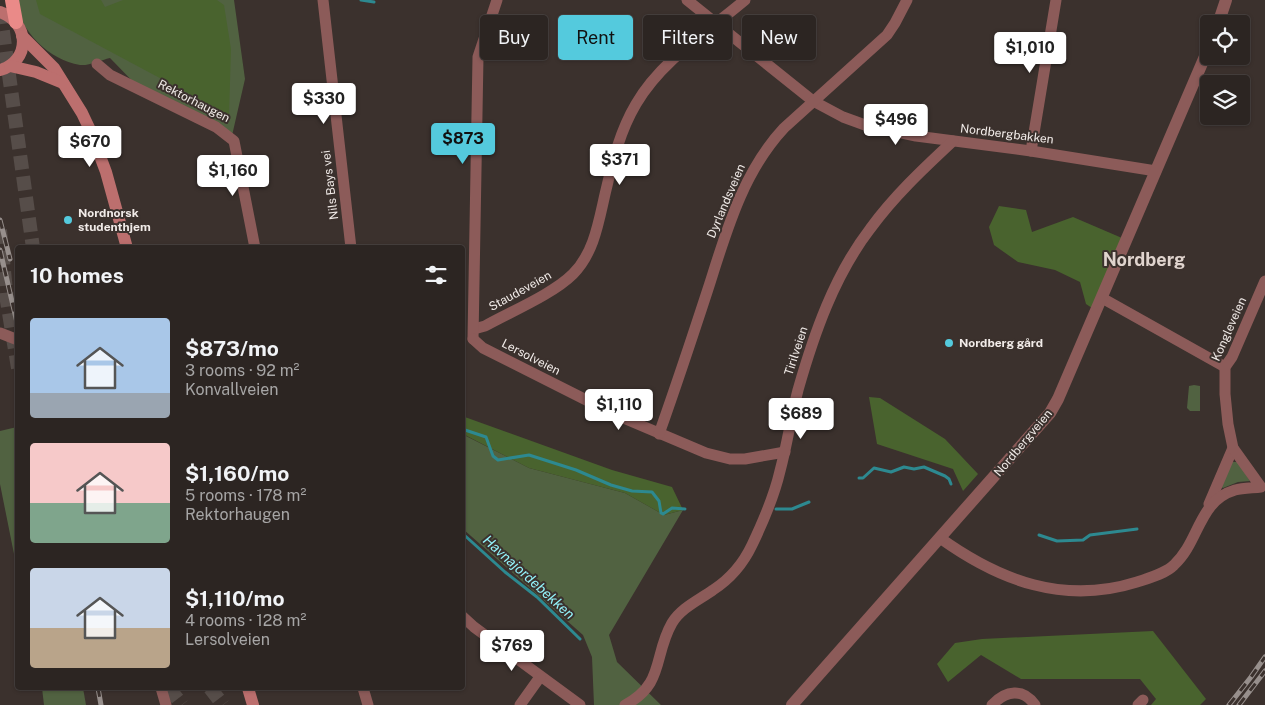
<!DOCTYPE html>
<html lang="en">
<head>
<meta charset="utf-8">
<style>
  :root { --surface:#2c2522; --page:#342d2a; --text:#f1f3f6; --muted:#a6a5a5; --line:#484240; --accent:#54cadd }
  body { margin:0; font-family:"Public Sans",sans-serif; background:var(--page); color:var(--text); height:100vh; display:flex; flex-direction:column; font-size:19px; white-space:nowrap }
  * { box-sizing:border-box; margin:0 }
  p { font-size:16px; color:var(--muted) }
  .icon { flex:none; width:28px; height:28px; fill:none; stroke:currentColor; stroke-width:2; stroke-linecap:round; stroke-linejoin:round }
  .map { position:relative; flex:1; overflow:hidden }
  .sheet { position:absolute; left:15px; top:245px; width:450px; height:445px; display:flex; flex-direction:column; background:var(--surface); border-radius:5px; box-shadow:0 1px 4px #0004,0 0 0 1px var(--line) }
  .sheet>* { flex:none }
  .banner { position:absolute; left:480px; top:15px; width:475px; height:45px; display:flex; gap:10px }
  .buttons { position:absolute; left:1200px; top:15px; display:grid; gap:10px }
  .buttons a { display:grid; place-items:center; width:50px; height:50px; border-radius:5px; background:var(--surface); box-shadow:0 1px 4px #0004,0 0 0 1px var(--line); font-size:25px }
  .price { position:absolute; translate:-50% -42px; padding:0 11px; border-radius:5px; background:#fff; color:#222; font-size:16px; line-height:32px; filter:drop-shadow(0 1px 2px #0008) }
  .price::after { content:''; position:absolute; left:50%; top:30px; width:15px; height:11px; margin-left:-8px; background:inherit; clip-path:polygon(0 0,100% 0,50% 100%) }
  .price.active { background:var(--accent); color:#111 }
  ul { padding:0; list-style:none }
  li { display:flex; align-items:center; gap:15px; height:125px; padding:0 15px }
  li span { display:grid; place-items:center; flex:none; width:140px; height:100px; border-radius:5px; color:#555 }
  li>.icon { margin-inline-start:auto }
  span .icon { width:60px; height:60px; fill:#fffc; stroke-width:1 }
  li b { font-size:21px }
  h2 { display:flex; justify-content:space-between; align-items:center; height:60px; padding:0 15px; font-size:21px }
  .tag { padding:0 18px; border-radius:5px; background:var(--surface); box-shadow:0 1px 4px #0004,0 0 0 1px var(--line); font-size:18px; line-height:45px }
  .tag.active { background:var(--accent); color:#111 }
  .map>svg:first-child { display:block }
  .green { fill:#516241 }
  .forest { fill:#49632e }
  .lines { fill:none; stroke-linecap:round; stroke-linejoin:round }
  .stream { stroke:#2d8990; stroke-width:3 }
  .trunk-tunnel { stroke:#564d49; stroke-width:14; stroke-dasharray:14 7; stroke-linecap:butt }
  .minor { stroke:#8c5b59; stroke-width:11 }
  .tertiary { stroke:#8c5b59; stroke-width:12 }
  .secondary { stroke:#bc6f6e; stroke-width:12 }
  .trunk { stroke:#ea8a88; stroke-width:14 }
  .rail-casing { stroke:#978f8c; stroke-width:5 }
  .rail { stroke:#3b312d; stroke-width:3; stroke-dasharray:9; stroke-linecap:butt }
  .poi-dot { fill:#54cadd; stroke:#3b312d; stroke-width:2 }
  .labels { text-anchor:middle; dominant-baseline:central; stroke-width:4; stroke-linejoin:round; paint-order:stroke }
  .street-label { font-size:12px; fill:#f1ebe8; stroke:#3b312d }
  .poi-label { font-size:12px; font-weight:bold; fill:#f1ebe8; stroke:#3b312d; text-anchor:start }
  .water-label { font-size:14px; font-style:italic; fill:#94f5fc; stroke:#3b312d }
  .district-label { font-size:18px; font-weight:bold; fill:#e0d4ce; stroke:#3b312d }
</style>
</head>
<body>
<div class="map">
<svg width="1265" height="705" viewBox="0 0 1265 705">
  <rect width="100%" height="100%" fill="#3b312d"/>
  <g class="green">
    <path d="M15 0H234L245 79 231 140 146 95 110 58C101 60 89 66 80 65 49 60 20 31 15 0Z"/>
    <path d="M1194 385 1200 386V411H1190L1187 408 1189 386Z"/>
    <path d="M17 427H18L17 569 0 484V431Z"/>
    <path d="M462 434 529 468 625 493 664 515 683 510 609 635 617 662 661 705H594L592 657 583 635 463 529Z"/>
    <path d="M1233 462H1238L1250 481 1238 482 1223 488 1221 487 1230 463Z"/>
    <path d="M42 688H83L86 705H44Z"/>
  </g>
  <g class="forest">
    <path d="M36 0H101L105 7 123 0H217L224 5 231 49 229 115 40 14Z"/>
    <path d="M999 206 1026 210 1032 232 1073 217 1122 238 1092 308 1086 304 1080 282 1055 270 1018 262 994 245 989 227Z"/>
    <path d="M869 397 880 398 945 439 978 474 963 491 953 469 877 444Z"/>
    <path d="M462 416 612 470 672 487 683 510 664 515 625 493 529 468 463 434Z"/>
    <path d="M1153 631 1206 699 1200 705H1151L1156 699 1140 679H1021L981 655 948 682 937 664 955 643 982 639Z"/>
  </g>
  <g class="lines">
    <g class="stream">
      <path d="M361 0 374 2"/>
      <path d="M462 429 486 437 493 456 498 460 529 455 576 470 611 485 632 491 652 492 659 501 661 513 663 514 672 508 685 509"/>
      <path d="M859 478H863L874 468 891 472 904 467 914 469 924 467 945 476 949 479 951 484"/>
      <path d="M776 509H792L809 502"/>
      <path d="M462 533 505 572 537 597 580 639"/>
      <path d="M1039 535 1057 541 1083 540 1090 535 1137 529"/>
    </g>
    <g class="trunk-tunnel">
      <path d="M0 10 33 248"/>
      <path d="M0 230 7 301 18 368"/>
      <path d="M169 688 182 705"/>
      <path d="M210 688 223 705"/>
    </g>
    <g class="minor">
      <path d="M323 0 351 248"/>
      <path d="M687 0 813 101 843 117 865 125 916 136 1031 151 1156 171"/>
      <path d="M97 64 110 75 216 127 234 141 255 248"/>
      <path d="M1031 151 1056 0"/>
      <path d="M1102 298 1225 367"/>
      <path d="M474 329 485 326C510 312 553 294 573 274 595 252 599 219 606 190 613 160 620 131 636 104 661 61 707 32 745 0"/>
      <path d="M0 333 18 340"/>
      <path d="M473 339 478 57 497 0"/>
      <path d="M473 339 483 348 614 414 706 453 730 459H745L785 452"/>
      <path d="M659 434C676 386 692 338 708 289 726 233 742 173 784 128L887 35 895 23 907 0"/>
      <path d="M1209 504 1233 448"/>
      <path d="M940 538C1000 581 1064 605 1137 582 1149 578 1165 574 1174 565 1200 541 1198 501 1235 490 1243 488 1253 488 1261 487L1233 448 1228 424 1225 394V367L1232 357 1265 281"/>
      <path d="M462 616 474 627 580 705"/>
      <path d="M161 688 166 705"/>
      <path d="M363 688 368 705"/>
      <path d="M520 705 540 677"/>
      <path d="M625 705C665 684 653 656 672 623 681 608 699 600 713 590 730 579 743 564 752 545 763 522 774 497 780 471 787 445 791 417 798 390 814 334 834 276 870 229 894 196 923 169 953 141"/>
      <path d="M992 705C1006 690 1023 688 1035 705"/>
      <path d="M1138 705 1143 700"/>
    </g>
    <g class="tertiary">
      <path d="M1218 24 1226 0"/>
      <path d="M792 705 1050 413 1058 399 1209 47"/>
    </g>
    <g class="secondary">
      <path d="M0 12C30 22 31 61 0 70"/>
      <path d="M22 36 54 68 82 113 91 132 106 172 127 248"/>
      <path d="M10 66 36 72 63 83"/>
      <path d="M248 688 253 705"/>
    </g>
    <path class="trunk" d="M12 0 16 22"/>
    <g class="rail-casing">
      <g id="rail">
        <path d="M0 220 10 259"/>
        <path d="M0 250 18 327"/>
        <path d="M98 688 101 705"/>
        <path d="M1229 705 1251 677 1265 657"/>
        <path d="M1239 705 1265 671"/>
      </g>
    </g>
    <use href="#rail" class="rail"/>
  </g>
  <g class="poi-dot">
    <circle cx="68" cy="220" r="5"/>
    <circle cx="949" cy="343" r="5"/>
  </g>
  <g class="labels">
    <g class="street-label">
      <text transform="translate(194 101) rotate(27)">Rektorhaugen</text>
      <text transform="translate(1007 134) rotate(7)">Nordbergbakken</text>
      <text transform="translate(330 185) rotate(-97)">Nils Bays vei</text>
      <text transform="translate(726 201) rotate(-67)">Dyrlandsveien</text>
      <text transform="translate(520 291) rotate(-29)">Staudeveien</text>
      <text transform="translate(1229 329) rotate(-66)">Kongleveien</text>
      <text transform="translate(796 351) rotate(-72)">Tirilveien</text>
      <text transform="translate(531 357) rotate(27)">Lersolveien</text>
      <text transform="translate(1023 443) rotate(-50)">Nordbergveien</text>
    </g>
    <g class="poi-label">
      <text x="78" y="213">Nordnorsk<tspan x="78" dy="14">studenthjem</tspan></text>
      <text x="959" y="343">Nordberg gård</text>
    </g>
    <g class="water-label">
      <text transform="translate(529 577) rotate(42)">Havnajordebekken</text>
    </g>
    <g class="district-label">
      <text x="1144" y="259">Nordberg</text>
    </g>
  </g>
</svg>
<div class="buttons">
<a><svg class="icon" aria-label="locate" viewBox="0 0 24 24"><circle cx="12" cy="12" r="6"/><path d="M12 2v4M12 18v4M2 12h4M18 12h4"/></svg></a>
<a><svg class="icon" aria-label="layers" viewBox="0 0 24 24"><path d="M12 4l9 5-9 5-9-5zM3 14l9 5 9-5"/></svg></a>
</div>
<b class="price" style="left:1030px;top:74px">$1,010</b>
<b class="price" style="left:324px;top:125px">$330</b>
<b class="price" style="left:896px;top:146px">$496</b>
<b class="price active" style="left:463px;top:165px">$873</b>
<b class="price" style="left:90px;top:168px">$670</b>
<b class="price" style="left:620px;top:186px">$371</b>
<b class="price" style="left:233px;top:197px">$1,160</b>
<b class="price" style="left:619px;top:431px">$1,110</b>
<b class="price" style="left:801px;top:440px">$689</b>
<b class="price" style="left:512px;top:672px">$769</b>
<div class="banner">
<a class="tag">Buy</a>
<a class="tag active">Rent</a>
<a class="tag">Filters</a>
<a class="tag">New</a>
</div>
<section class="sheet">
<h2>10 homes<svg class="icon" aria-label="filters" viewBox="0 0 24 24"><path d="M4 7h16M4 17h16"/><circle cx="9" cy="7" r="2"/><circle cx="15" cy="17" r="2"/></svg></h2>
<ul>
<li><span style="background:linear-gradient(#a9c7e8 75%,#9aa5b1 0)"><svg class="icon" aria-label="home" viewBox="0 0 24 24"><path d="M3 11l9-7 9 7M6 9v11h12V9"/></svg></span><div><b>$873/mo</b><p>3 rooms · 92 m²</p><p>Konvallveien</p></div></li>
<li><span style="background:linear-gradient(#f6c9c9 60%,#7fa58c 0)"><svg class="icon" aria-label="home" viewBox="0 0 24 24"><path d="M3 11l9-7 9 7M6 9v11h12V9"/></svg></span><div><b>$1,160/mo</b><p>5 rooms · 178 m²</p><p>Rektorhaugen</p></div></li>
<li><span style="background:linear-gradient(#c9d6e8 60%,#b9a48a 0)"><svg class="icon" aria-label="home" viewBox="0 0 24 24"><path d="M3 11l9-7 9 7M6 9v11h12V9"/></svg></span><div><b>$1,110/mo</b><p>4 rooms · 128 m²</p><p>Lersolveien</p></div></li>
</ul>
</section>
</div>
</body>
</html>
